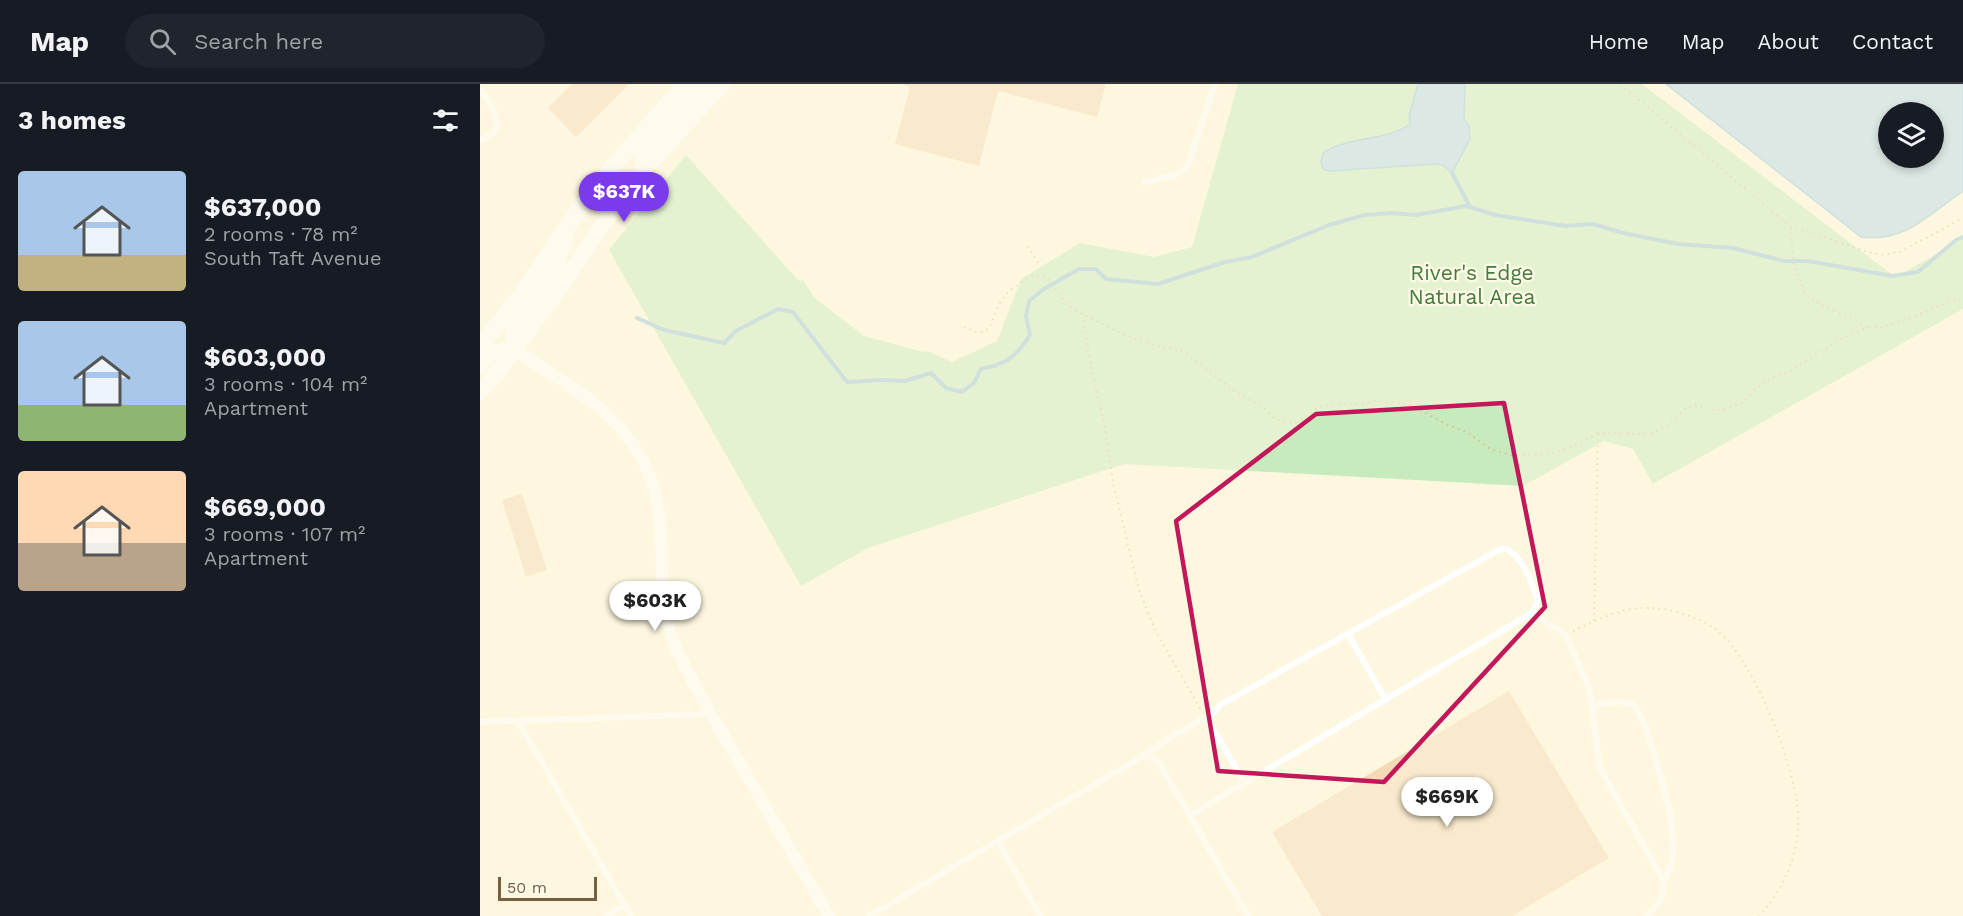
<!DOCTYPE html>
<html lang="en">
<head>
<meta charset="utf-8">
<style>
  :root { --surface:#171b24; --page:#20242c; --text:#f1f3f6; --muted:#9ea1a6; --line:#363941; --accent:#7c3aed }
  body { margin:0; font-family:"Work Sans",sans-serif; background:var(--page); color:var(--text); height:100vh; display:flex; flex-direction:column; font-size:22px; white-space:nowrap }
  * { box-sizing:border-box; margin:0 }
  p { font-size:20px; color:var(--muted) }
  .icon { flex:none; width:33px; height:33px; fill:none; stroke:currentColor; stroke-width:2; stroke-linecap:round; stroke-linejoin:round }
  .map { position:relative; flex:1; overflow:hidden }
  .details { display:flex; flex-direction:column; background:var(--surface); width:480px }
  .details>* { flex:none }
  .controls { position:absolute; left:1398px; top:18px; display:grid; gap:12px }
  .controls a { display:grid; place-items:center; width:66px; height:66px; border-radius:50%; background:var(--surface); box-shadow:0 3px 9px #0003; font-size:30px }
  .scale { position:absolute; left:18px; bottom:15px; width:99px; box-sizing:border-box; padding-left:6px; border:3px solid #756046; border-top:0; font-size:16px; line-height:21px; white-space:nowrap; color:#756046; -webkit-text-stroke:4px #fffae7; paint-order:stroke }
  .price { position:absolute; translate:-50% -51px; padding:0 14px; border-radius:21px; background:#fff; color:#222; font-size:20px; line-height:39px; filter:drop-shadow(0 2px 3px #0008) }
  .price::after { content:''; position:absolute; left:50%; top:36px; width:18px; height:14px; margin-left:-9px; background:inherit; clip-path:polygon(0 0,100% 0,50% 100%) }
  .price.selected { background:var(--accent); color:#fff }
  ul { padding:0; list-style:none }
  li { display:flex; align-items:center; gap:18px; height:150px; padding:0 18px }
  li span { display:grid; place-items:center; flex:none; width:168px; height:120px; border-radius:6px; color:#555 }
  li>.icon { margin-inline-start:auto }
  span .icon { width:72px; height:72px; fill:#fffc; stroke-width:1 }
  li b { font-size:26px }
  h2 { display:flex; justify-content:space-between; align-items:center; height:72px; padding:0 18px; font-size:26px }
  header { display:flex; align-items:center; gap:36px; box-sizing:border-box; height:84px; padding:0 30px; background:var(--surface); border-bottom:2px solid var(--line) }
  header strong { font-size:28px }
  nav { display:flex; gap:33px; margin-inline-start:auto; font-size:21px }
  .search { width:420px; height:54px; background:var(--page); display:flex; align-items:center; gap:15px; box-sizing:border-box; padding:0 21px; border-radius:33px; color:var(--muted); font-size:22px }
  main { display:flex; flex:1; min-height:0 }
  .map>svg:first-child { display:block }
  .green { fill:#c8ebbe }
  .water { fill:#b3d6e8; stroke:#99c4da; stroke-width:1.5; fill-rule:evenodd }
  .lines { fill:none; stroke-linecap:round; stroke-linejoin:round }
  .stream { stroke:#99c4da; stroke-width:4 }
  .building { fill:#f4dab6 }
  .path { stroke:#d9be99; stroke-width:2; stroke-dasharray:1.5 4.5; stroke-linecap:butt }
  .service { stroke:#fff; stroke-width:6 }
  .minor { stroke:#fff; stroke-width:12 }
  .secondary { stroke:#fff; stroke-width:16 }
  .marked { fill:none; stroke:#c2185b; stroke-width:4.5; stroke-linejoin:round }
  .labels { text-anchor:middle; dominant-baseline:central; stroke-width:4.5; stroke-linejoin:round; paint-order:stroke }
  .park-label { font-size:21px; fill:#447c3d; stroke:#fffae7 }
</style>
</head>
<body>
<header>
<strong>Map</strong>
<div class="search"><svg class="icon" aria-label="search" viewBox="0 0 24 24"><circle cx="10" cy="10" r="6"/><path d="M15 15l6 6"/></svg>Search here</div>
<nav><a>Home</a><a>Map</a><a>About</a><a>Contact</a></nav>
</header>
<main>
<section class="details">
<h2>3 homes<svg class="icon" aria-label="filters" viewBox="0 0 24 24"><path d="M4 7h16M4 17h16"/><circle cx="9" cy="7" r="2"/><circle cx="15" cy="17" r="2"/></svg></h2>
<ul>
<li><span style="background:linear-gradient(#a9c7e8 70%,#c2b280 0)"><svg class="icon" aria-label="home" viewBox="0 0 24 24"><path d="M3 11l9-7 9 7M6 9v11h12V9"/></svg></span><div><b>$637,000</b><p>2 rooms · 78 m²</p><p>South Taft Avenue</p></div></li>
<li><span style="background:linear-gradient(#a9c7e8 70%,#8fb573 0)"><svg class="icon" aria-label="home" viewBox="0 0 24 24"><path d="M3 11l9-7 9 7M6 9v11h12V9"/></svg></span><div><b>$603,000</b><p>3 rooms · 104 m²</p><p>Apartment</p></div></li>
<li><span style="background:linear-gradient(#ffd9b3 60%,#b9a48a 0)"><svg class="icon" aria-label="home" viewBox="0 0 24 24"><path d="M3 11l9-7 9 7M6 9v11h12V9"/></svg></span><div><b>$669,000</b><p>3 rooms · 107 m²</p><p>Apartment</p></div></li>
</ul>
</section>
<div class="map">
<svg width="1483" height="832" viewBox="0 0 1483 832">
  <rect width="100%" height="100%" fill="#fdf7e0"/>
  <path class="green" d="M758 0H1162L1415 193 1483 155V225L1173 400 1153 365 1124 357 1043 402 644 380 388 464 321 502 129 166 206 71 319 197 323 196 335 214 384 252 443 268 448 267 472 278 517 257 541 195 600 159 674 173 712 163Z"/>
  <g class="water">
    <path d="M938 0H985L984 35 989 42 990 55 972 89 963 81 956 80 849 87 843 85 841 78 843 69C868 52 908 57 930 40L929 32Z"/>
    <path d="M1186 0H1483V107C1449 130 1426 159 1381 153ZM1454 28V74H1408V28Z"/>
  </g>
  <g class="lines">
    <g class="stream">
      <path d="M972 89 990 123"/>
      <path d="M157 234 184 246 244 259 256 247 298 225 313 228 367 298 402 296 425 297 451 289 466 304 482 308 494 299 501 285C525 281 537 272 550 251L546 232 549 217 564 205 599 185H616L626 195 678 200 745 178 772 173 849 141 885 131 912 129 936 131 986 122 1016 131 1086 142 1113 140 1143 149 1198 160 1253 164 1304 177H1328L1412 192 1438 188 1476 156 1483 153"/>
    </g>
  </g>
  <g class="building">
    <path d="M92 0H149L96 53 68 24Z"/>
    <path d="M422 0H626L617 33 518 7 499 82 415 60 430 3Z"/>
    <path d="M42 410 67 486 46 493 22 416Z"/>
    <path d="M1029 607 1129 774 1032 832H842L792 748Z"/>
  </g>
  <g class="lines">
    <g class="path">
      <path d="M1140 0 1311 143 1343 152 1384 167 1401 171 1420 168 1483 134"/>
      <path d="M1311 143 1313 177 1326 211 1347 224 1374 235 1388 243"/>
      <path d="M548 162 559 180"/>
      <path d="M603 230 609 273 626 349 633 398 659 506 676 548 721 626"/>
      <path d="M484 243 496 248H504C515 239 514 227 522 216 530 203 551 189 566 192L586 219 595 226 634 246 662 258 705 268 754 307 782 322 795 335 807 339 819 338 837 324 844 321 880 320 893 317 919 319 933 322 968 341 987 348 1010 365 1031 371H1042L1067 370 1079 367 1091 363 1118 349 1164 350 1172 349 1188 341 1207 323 1217 321 1233 326 1246 325 1264 318 1283 298 1310 287 1363 254 1388 243H1400L1420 238 1473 216 1483 214"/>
      <path d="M1114 537 1118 349"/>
      <path d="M1093 547C1117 536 1144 522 1171 524 1193 525 1222 534 1239 548 1274 577 1318 688 1318 733 1319 771 1304 805 1279 832"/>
    </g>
    <g class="service">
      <path d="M0 5C6 15 21 34 16 45 14 50 5 54 0 56"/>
      <path d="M665 98 693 92 707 84 735 0"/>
      <path d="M1052 529 1085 550 1092 565 1107 599 1111 614 1120 684 1183 796C1184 812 1179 821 1167 832"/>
      <path d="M868 550 906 616"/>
      <path d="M1112 622C1125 619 1140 614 1153 621 1165 629 1186 712 1190 729 1192 742 1193 758 1193 771 1192 781 1189 788 1183 796"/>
      <path d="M726 633 765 699"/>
      <path d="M38 637 151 832"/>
      <path d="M0 638 230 630"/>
      <path d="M665 671 697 649 734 629 740 621 1015 468 1024 464C1043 471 1052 499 1058 516L1052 529 710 731"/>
      <path d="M518 757 560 832"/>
      <path d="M126 832 145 821"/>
      <path d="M389 832 665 671 675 675 681 682 768 832"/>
    </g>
    <path class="minor" d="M34 266C112 315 177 349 181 451 183 489 179 523 194 559 213 602 238 642 262 683 291 732 320 782 349 832"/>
    <g class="secondary">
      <path d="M163 87 164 64 225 0"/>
      <path d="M0 263 44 206 114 104 205 0"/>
      <path d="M34 266 33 241 77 180 86 154"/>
      <path d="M0 282 12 268 34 266"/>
      <path d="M0 308 22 283 89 191 132 126 163 87 242 0"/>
    </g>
  </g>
  <path d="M0 0H1483V832H0ZM1024 319 1065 523 904 698 738 687 696 437 836 330Z" fill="#fdf7e0" fill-opacity=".55" fill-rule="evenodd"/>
  <path class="marked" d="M1024 319 1065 523 904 698 738 687 696 437 836 330Z"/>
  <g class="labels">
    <g class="park-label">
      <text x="992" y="188">River's Edge<tspan x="992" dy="24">Natural Area</tspan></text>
    </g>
  </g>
</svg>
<div class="controls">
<a><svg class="icon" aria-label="layers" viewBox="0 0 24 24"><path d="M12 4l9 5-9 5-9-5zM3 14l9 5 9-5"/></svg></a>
</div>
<div class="scale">50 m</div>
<b class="price selected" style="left:144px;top:139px">$637K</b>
<b class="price" style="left:175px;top:548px">$603K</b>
<b class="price" style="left:967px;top:744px">$669K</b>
</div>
</main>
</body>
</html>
